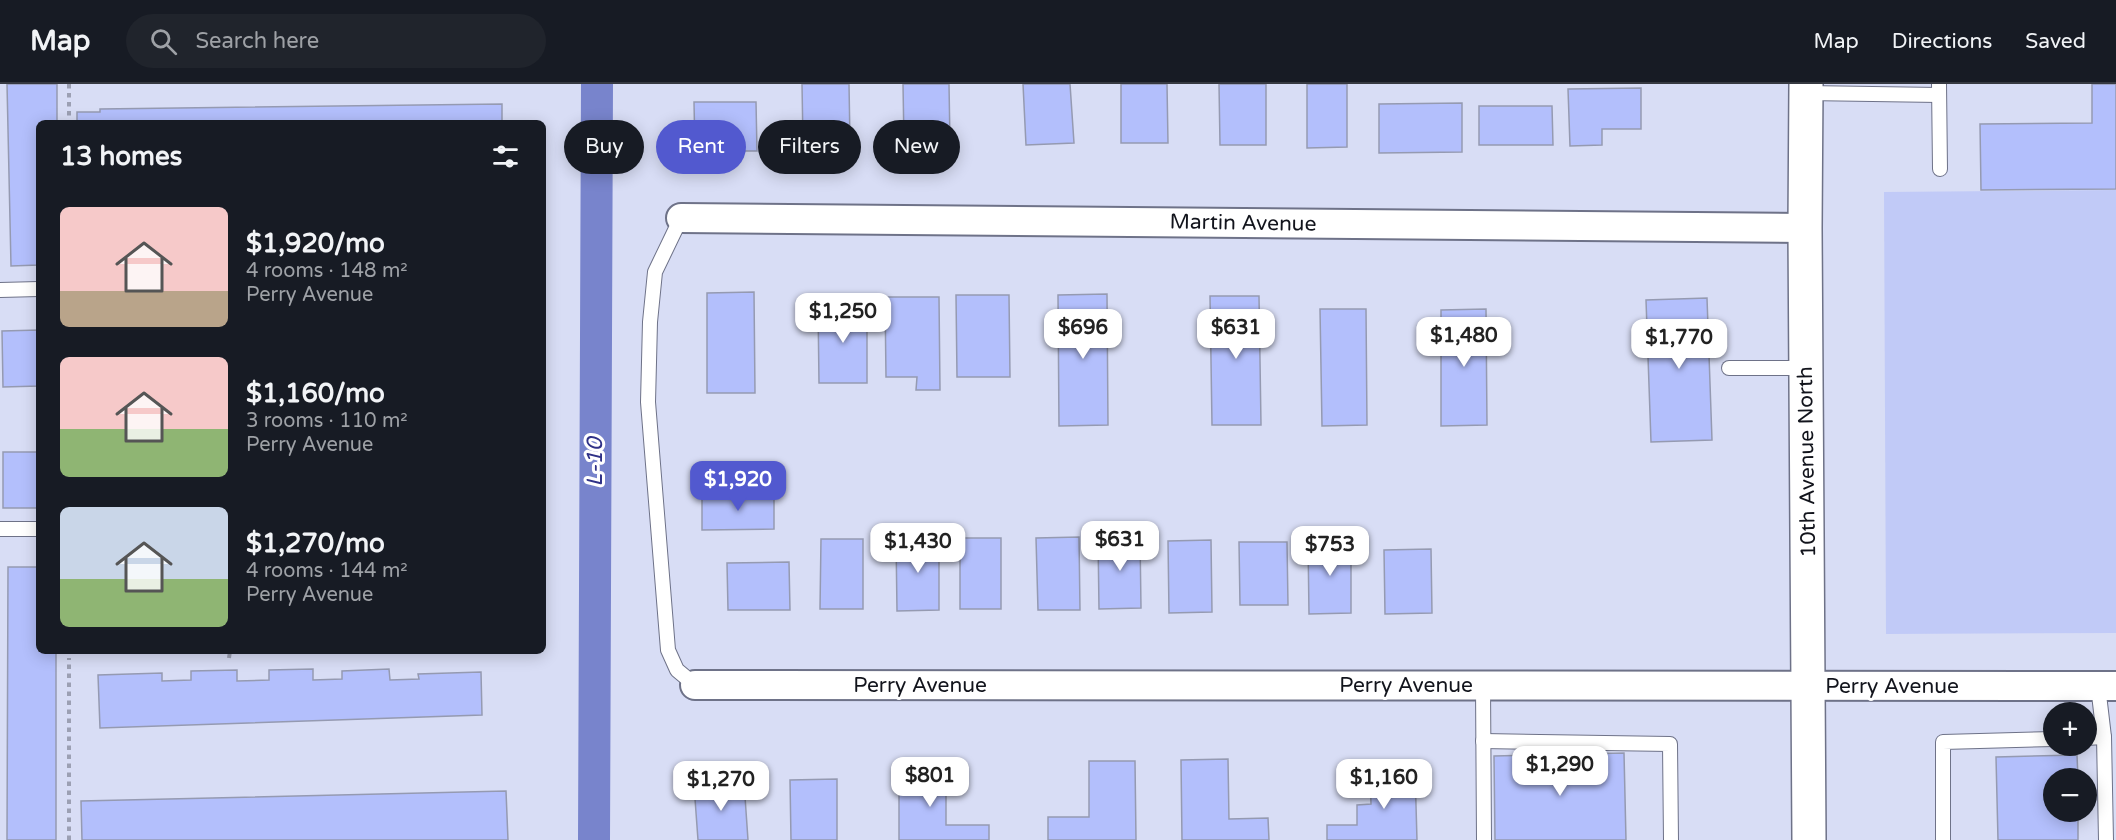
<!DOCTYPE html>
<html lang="en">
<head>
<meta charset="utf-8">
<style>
  :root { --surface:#171b24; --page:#20242c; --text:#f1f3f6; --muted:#9ea1a6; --line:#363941; --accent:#5259cf }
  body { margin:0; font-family:"Varela Round",sans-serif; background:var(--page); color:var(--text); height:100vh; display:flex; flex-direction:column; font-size:22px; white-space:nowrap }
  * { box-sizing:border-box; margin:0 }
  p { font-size:20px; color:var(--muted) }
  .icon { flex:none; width:33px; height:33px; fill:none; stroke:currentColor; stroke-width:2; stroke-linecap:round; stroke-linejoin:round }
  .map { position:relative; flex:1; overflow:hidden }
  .details { position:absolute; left:36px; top:36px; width:510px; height:534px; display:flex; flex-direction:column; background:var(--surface); border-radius:9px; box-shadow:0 3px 15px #0003 }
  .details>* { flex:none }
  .top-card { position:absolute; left:564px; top:36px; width:570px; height:54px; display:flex; gap:12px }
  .controls { position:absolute; left:2043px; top:618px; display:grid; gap:12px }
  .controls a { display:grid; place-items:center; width:54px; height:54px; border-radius:50%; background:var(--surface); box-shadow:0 3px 15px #0003; font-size:30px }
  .price { position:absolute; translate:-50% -51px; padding:0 14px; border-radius:12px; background:#fff; color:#222; font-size:20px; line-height:39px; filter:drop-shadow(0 2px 3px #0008) }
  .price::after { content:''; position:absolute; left:50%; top:36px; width:18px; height:14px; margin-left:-9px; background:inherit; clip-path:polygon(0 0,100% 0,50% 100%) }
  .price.current { background:var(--accent); color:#fff }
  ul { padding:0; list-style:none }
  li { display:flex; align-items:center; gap:18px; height:150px; padding:0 24px }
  li span { display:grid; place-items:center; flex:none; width:168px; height:120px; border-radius:9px; color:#555 }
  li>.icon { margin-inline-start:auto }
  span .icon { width:72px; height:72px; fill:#fffc; stroke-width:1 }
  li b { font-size:26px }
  h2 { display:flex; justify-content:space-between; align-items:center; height:72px; padding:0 24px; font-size:26px }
  .tag { padding:0 21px; border-radius:27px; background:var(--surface); box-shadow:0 3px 15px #0003; font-size:21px; line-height:54px }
  .tag.current { background:var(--accent); color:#fff }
  header { display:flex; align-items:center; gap:36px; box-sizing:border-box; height:84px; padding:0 30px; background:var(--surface); border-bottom:2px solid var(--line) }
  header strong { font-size:28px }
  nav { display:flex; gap:33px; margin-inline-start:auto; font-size:21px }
  .search { width:420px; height:54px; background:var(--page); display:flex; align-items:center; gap:15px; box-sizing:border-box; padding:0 21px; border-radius:33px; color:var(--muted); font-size:22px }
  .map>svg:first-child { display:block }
  .green { fill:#c1caf7 }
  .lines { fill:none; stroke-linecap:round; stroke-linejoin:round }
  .canal { stroke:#7884cc; stroke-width:32 }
  .building { fill:#b3bffc; stroke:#959ab1; stroke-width:1.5 }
  .service-casing { stroke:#6e7288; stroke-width:16 }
  .minor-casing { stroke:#6e7288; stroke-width:32 }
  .tertiary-casing { stroke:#6e7288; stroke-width:36 }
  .path { stroke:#9ca0b3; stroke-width:4; stroke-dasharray:4.5 4.5; stroke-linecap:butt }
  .service { stroke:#fff; stroke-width:14 }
  .minor { stroke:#fff; stroke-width:28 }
  .tertiary { stroke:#fff; stroke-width:33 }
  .labels { text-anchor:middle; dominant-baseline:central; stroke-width:6; stroke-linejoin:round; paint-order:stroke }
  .street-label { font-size:21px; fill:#12141c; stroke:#fff }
  .water-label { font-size:22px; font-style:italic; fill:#2f3187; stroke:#fff }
</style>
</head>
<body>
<header>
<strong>Map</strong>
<div class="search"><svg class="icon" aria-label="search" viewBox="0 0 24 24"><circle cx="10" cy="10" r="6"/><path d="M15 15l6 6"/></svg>Search here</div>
<nav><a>Map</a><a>Directions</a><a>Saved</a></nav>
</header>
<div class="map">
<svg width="2116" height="756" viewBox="0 0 2116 756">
  <rect width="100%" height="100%" fill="#d8ddf5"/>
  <path class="green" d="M2116 106V549L1886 550 1884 108Z"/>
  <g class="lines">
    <path class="canal" d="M594 756 597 0"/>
  </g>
  <g class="building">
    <path d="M7 0H57V39H39V181L11 182Z"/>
    <path d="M802 0H849L850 58 803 59Z"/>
    <path d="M903 0H949L950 59 904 60Z"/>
    <path d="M1023 0H1070L1074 59 1026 61Z"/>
    <path d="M1121 0H1167L1168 59H1121Z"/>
    <path d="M1219 0H1266V61H1220Z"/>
    <path d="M1307 0H1347V63L1307 64Z"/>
    <path d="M2092 0H2116V105L1981 106 1980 40 2092 39Z"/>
    <path d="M1641 4V45H1602V61L1570 62 1568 5Z"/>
    <path d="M694 18H756L757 67H695Z"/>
    <path d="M1462 19V68L1379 69V20Z"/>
    <path d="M502 20V39H77V28H100V25Z"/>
    <path d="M1479 22H1552L1553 61H1479Z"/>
    <path d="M754 208 755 309H707V209Z"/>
    <path d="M1107 210 1108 341 1059 342 1058 211Z"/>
    <path d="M956 211H1009L1010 293H957Z"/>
    <path d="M1210 212H1259L1261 341H1212Z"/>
    <path d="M885 213H939L940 306H916L917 293H886Z"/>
    <path d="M1707 214 1712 356 1651 358 1646 216Z"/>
    <path d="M818 221H867V299H819Z"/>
    <path d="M1320 225H1366L1367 341 1322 342Z"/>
    <path d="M1486 225 1487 341 1441 342V226Z"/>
    <path d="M39 246V302L3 303 2 247Z"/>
    <rect x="3" y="368" width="36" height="56"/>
    <path d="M774 410V445L702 446V411Z"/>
    <path d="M1140 452 1141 524 1099 525 1098 453Z"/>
    <path d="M1079 453 1080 526H1038L1036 454Z"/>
    <path d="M896 454H939V526L897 527Z"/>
    <rect x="960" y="454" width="41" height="71"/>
    <path d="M821 455H863V525H820Z"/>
    <path d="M1211 456 1212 528 1169 529 1168 457Z"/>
    <path d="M1308 457H1351V529L1309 530Z"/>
    <path d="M1239 458H1287L1288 521H1240Z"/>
    <path d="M1431 465 1432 529 1385 530 1384 466Z"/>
    <path d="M789 478 790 526H728L727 479Z"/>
    <path d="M8 483H39V567H56V756H7Z"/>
    <path d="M313 585V596L342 595V587L389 585 390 596 419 595 418 590 481 588 482 631 100 644 98 591 162 589V597L191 596V587L237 586V597L269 596V586Z"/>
    <path d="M1624 669 1626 756H1495L1494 672Z"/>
    <path d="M2077 671 2078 694H2054V728H2078V756H1998L1996 673Z"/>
    <path d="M1228 675 1229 735 1268 734 1269 756H1182L1181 676Z"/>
    <path d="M1089 677H1135L1136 756H1048V733H1089Z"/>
    <path d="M899 682H946V741H989V756H899Z"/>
    <path d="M1370 686H1415L1417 756H1327V741H1357V721L1371 720Z"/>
    <path d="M837 695V756H791L790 696Z"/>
    <path d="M744 698 748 756H698L694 701Z"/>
    <path d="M506 707 508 756H82L81 717Z"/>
  </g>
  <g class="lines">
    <g class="service-casing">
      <g id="service">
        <path d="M1939 0 1940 85"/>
        <path d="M1806 9 1939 11"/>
        <path d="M681 134 655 188 650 238 648 318 668 566 677 586 695 601"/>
        <path d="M0 206 39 205"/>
        <path d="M1729 284H1806"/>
        <path d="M0 445H39"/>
        <path d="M1483 601 1484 756"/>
        <path d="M2104 653 2106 756"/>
        <path d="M2086 654 2104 653 2098 602"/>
        <path d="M1483 657 1670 660 1671 756"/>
        <path d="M1943 756V658L2054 655"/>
      </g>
    </g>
    <g class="minor-casing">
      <g id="minor">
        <path d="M681 134 1805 144"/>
        <path d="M695 601 2116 602"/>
      </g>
    </g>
    <g class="tertiary-casing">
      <path id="tertiary" d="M1806 0 1805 144 1809 756"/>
    </g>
    <g class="path">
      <path d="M69 0V39"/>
      <path d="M229 574 230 567"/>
      <path d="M69 756V574"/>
    </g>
    <use href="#service" class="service"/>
    <use href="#minor" class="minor"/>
    <use href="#tertiary" class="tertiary"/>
  </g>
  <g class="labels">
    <g class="street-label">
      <text transform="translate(1243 139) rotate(1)">Martin Avenue</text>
      <text transform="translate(1807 378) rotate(-91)">10th Avenue North</text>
      <text x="920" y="601">Perry Avenue</text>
      <text x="1406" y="601">Perry Avenue</text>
      <text x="1892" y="602">Perry Avenue</text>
    </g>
    <g class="water-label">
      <text transform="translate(595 378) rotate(-90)">L-10</text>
    </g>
  </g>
</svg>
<div class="controls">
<a>+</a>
<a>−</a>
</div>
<b class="price" style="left:843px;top:260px">$1,250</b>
<b class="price" style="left:1083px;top:276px">$696</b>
<b class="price" style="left:1236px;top:276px">$631</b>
<b class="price" style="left:1464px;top:284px">$1,480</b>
<b class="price" style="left:1679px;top:286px">$1,770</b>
<b class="price current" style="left:738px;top:428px">$1,920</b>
<b class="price" style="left:1120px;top:488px">$631</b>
<b class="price" style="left:918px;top:490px">$1,430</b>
<b class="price" style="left:1330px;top:493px">$753</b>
<b class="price" style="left:1560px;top:713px">$1,290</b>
<b class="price" style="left:930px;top:724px">$801</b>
<b class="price" style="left:1384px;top:726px">$1,160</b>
<b class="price" style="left:721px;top:728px">$1,270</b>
<div class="top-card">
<a class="tag">Buy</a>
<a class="tag current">Rent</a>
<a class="tag">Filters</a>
<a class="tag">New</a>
</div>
<section class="details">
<h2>13 homes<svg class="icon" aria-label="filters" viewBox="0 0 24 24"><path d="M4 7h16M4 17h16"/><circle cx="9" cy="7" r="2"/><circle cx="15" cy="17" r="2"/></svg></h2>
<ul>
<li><span style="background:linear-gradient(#f6c9c9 70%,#b9a48a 0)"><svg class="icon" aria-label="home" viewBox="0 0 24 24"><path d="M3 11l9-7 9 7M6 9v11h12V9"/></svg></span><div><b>$1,920/mo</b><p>4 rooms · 148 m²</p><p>Perry Avenue</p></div></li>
<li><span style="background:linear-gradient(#f6c9c9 60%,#8fb573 0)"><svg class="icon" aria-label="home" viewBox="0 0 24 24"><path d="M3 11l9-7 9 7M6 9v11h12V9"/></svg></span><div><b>$1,160/mo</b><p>3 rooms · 110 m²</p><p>Perry Avenue</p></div></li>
<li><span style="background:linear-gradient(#c9d6e8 60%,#8fb573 0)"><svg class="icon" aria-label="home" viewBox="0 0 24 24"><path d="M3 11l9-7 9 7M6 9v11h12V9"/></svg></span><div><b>$1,270/mo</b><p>4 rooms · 144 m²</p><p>Perry Avenue</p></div></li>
</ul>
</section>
</div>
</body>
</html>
